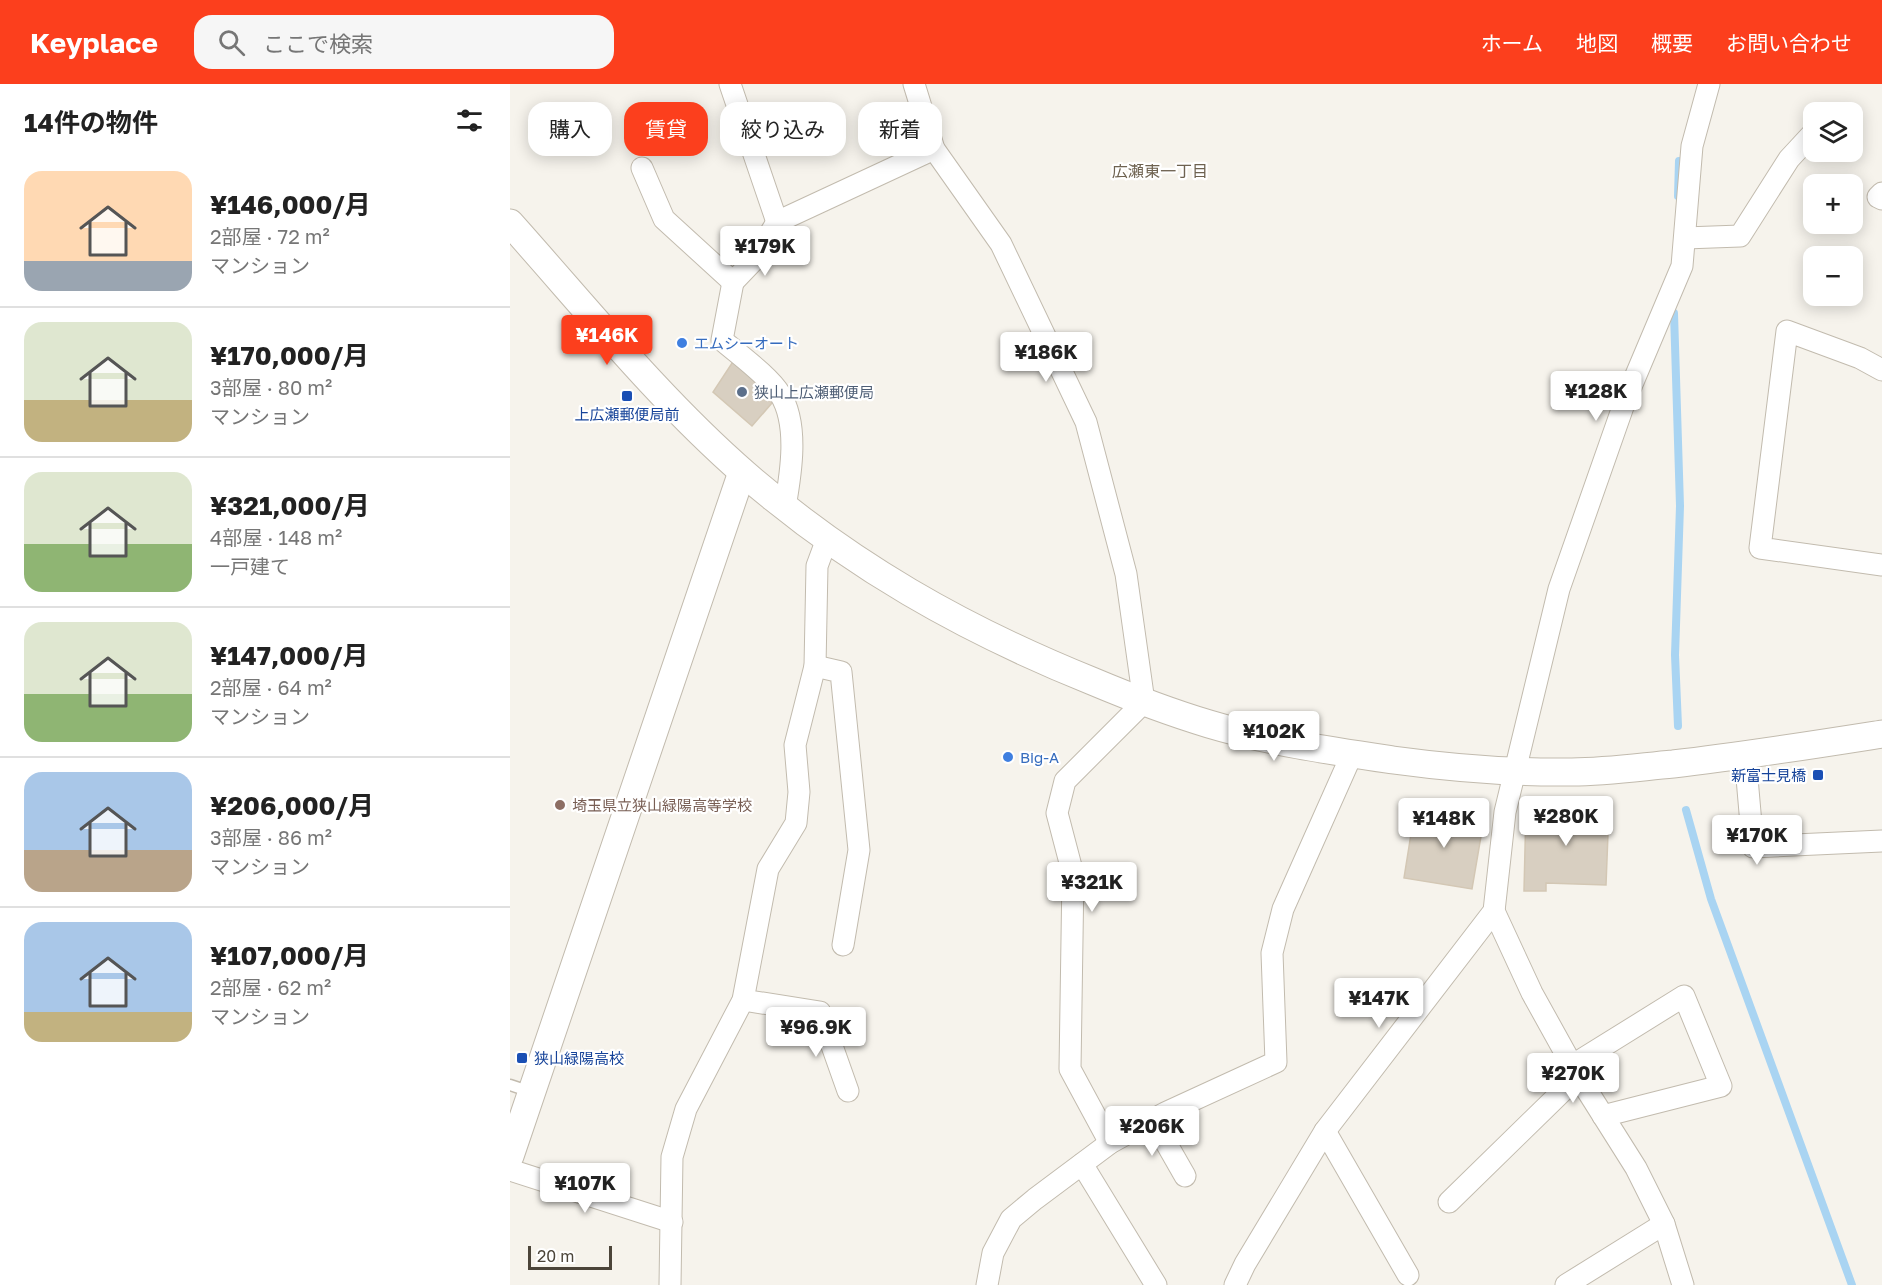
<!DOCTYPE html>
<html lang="ja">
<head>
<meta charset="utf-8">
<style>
  :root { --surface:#fff; --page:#f6f6f6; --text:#222; --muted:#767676; --line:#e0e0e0; --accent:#fc3f1d }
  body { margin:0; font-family:"Golos Text","Noto Sans JP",sans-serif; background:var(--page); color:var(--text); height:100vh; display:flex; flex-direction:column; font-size:22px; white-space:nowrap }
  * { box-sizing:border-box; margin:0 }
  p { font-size:20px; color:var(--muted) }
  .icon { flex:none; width:33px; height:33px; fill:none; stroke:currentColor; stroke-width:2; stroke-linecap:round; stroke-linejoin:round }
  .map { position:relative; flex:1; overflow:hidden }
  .panel { display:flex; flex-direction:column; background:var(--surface); width:510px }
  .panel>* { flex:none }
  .banner { position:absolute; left:18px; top:18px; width:570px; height:54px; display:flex; gap:12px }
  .buttons { position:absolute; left:1293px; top:18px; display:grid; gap:12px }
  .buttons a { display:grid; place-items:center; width:60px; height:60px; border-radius:12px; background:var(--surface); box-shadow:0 3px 15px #0003; font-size:30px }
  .scale { position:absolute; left:18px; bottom:15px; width:84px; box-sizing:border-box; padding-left:6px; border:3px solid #4b4439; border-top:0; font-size:16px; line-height:21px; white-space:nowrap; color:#4b4439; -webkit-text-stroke:4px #fff; paint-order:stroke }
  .price { position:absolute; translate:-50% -51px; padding:0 14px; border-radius:6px; background:#fff; color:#222; font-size:20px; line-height:39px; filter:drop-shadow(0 2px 3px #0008) }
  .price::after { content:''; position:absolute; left:50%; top:36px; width:18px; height:14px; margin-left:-9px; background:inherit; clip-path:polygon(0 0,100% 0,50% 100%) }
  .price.on { background:var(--accent); color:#fff }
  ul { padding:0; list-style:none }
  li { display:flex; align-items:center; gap:18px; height:150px; padding:0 24px }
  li+li { border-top:2px solid var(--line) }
  li span { display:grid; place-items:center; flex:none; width:168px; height:120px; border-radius:18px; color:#555 }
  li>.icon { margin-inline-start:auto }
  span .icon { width:72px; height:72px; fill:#fffc; stroke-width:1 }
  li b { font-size:26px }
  h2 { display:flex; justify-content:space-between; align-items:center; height:72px; padding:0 24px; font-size:26px }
  .pill { padding:0 21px; border-radius:18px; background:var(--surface); box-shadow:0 3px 15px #0003; font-size:21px; line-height:54px }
  .pill.on { background:var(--accent); color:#fff }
  header { display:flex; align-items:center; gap:36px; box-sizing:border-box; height:84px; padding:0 30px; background:var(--accent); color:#fff }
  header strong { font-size:28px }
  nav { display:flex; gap:33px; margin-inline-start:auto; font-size:21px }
  .search { width:420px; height:54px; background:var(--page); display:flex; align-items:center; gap:15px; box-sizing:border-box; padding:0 21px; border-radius:18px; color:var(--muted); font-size:22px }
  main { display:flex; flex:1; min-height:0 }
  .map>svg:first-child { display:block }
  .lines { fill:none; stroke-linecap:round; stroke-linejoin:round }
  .stream { stroke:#a9d4f2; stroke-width:8 }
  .building { fill:#d8cfc1; stroke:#d3c7b4; stroke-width:1.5 }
  .service-casing { stroke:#c2bbae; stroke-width:13 }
  .minor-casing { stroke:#c2bbae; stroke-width:23 }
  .tertiary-casing { stroke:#c2bbae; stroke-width:29 }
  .service { stroke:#fff; stroke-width:10 }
  .minor { stroke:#fff; stroke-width:21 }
  .tertiary { stroke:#fff; stroke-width:27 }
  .shop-dot { fill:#3f7fe0; stroke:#fff; stroke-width:2 }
  .service-dot { fill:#5c6f8a; stroke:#fff; stroke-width:2 }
  .transit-dot { fill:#1a4fb4; stroke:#fff; stroke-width:2 }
  .education-dot { fill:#8d6e63; stroke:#fff; stroke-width:2 }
  .labels { text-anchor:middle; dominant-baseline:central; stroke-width:4.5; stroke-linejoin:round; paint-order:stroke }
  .shop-label { font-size:15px; fill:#366cbe; stroke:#fff; text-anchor:start }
  .service-label { font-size:15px; fill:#4e5e75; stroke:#fff; text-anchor:start }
  .transit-label { font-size:15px; fill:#164399; stroke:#fff }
  .education-label { font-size:15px; fill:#785e54; stroke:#fff; text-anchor:start }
  .neighbourhood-label { font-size:16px; fill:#6e6250; stroke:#fff }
</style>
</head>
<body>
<header>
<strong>Keyplace</strong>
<div class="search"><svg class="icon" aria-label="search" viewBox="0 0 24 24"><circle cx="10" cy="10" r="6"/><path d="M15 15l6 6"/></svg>ここで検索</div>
<nav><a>ホーム</a><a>地図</a><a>概要</a><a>お問い合わせ</a></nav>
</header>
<main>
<section class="panel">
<h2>14件の物件<svg class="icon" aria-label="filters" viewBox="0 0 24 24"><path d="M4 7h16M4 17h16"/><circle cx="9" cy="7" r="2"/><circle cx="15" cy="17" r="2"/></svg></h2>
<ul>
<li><span style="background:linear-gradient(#ffd9b3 75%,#9aa5b1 0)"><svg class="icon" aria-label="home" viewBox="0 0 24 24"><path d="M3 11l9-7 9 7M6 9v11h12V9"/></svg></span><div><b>¥146,000/月</b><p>2部屋 · 72 m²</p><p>マンション</p></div></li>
<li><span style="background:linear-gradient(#dfe7d0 65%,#c2b280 0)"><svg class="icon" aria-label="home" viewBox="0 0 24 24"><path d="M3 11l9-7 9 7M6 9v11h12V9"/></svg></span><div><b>¥170,000/月</b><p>3部屋 · 80 m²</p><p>マンション</p></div></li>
<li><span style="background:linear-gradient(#dfe7d0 60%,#8fb573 0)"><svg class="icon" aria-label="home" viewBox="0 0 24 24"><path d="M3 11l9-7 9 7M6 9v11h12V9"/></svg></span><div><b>¥321,000/月</b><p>4部屋 · 148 m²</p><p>一戸建て</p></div></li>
<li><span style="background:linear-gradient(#dfe7d0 60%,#8fb573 0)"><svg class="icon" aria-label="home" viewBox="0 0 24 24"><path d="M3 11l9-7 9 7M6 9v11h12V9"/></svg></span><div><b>¥147,000/月</b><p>2部屋 · 64 m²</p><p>マンション</p></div></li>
<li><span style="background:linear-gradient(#a9c7e8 65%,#b9a48a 0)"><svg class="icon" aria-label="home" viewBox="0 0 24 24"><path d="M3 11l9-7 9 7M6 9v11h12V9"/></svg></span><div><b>¥206,000/月</b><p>3部屋 · 86 m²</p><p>マンション</p></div></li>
<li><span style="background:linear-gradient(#a9c7e8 75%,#c2b280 0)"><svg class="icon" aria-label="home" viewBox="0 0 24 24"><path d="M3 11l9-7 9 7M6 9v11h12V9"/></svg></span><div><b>¥107,000/月</b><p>2部屋 · 62 m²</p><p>マンション</p></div></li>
</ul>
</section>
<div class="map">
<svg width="1372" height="1201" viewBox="0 0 1372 1201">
  <rect width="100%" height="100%" fill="#f6f3ec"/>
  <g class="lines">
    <g class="stream">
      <path d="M1168 112 1169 77"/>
      <path d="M1164 229 1170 422 1165 571 1168 642"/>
      <path d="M1176 726 1201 815 1342 1201"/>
    </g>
  </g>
  <g class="building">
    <path d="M226 273 262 319 242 342 203 308Z"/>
    <path d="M1016 723 1099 724 1096 801 1036 799V807H1014Z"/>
    <path d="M905 725 974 735 962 805 894 794Z"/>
  </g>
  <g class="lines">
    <g class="service-casing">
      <path id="service" d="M0 1001 21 1008"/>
    </g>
    <g class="minor-casing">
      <g id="minor">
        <path d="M220 0 267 138"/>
        <path d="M404 0 424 65 491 160 576 338 616 490 634 618 555 697 547 729 563 790 560 985 600 1059"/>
        <path d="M132 84 154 135 223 198 245 175 267 138 424 65"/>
        <path d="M1372 109 1368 113 1372 115"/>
        <path d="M1175 154 1230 152 1279 75 1304 48"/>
        <path d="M223 198 212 256C228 270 259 292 270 310 289 340 281 389 275 423"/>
        <path d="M1372 286 1350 274 1277 247 1250 464 1372 481"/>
        <path d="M305 582 331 588 349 766 333 861"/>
        <path d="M1235 671 1243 763 1372 757"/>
        <path d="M984 827 1022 909 1068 992 1126 1084 1154 1140 1173 1201"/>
        <path d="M233 916 310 928 338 1007"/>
        <path d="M1063 981 1174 912 1211 1002 1093 1032"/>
        <path d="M643 1036 675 1092"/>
        <path d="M815 1047 898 1191"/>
        <path d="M572 1080 646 1201"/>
        <path d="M0 1086 162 1138"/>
        <path d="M939 1118 1068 992"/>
        <path d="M160 1201 162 1073 176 1025 233 916 258 785 286 739 289 708 285 661 305 582 307 482 317 455"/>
        <path d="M477 1201 483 1169 501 1135 525 1115 600 1059 655 1029 766 978 762 869 773 825 842 670"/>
        <path d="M725 1201 735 1180 815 1047 984 827 995 728 1049 505 1115 317 1172 182 1182 62 1199 0"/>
        <path d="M1056 1201 1154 1140"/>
      </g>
    </g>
    <g class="tertiary-casing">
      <g id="tertiary">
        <path d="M0 139C76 224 149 315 235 390 340 481 453 545 582 597 620 613 659 628 699 640 759 658 822 667 883 676 942 684 1002 689 1062 688 1096 688 1130 683 1163 680 1233 672 1302 661 1372 650"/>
        <path d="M0 1072 232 388"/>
      </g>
    </g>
    <use href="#service" class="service"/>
    <use href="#minor" class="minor"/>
    <use href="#tertiary" class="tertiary"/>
  </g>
  <g class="shop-dot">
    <circle cx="172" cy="259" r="6"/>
    <circle cx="498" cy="673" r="6"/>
  </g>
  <circle class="service-dot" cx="232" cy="308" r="6"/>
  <g class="transit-dot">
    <rect x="111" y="306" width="12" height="12" rx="3"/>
    <rect x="1302" y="685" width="12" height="12" rx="3"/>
    <rect x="6" y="968" width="12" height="12" rx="3"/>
  </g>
  <circle class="education-dot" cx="50" cy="721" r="6"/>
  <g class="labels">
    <g class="shop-label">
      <text x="184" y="259">エムシーオート</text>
      <text x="510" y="673">Big-A</text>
    </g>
    <g class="service-label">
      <text x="244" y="308">狭山上広瀬郵便局</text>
    </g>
    <g class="transit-label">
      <text x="117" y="330">上広瀬郵便局前</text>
      <text x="1296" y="691" text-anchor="end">新富士見橋</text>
      <text x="24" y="974" text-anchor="start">狭山緑陽高校</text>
    </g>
    <g class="education-label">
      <text x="62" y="721">埼玉県立狭山緑陽高等学校</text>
    </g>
    <g class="neighbourhood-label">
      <text x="650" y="87">広瀬東一丁目</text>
    </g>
  </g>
</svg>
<div class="buttons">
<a><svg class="icon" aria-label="layers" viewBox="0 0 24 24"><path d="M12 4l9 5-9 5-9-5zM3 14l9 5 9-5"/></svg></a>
<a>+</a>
<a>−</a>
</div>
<div class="scale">20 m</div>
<b class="price" style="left:255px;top:193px">¥179K</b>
<b class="price on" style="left:97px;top:282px">¥146K</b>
<b class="price" style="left:536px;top:299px">¥186K</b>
<b class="price" style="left:1086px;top:338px">¥128K</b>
<b class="price" style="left:764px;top:678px">¥102K</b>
<b class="price" style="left:1056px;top:763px">¥280K</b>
<b class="price" style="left:934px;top:765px">¥148K</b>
<b class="price" style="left:1247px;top:782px">¥170K</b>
<b class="price" style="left:582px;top:829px">¥321K</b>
<b class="price" style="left:869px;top:945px">¥147K</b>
<b class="price" style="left:306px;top:974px">¥96.9K</b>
<b class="price" style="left:1063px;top:1020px">¥270K</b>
<b class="price" style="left:642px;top:1073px">¥206K</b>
<b class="price" style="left:75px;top:1130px">¥107K</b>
<div class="banner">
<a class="pill">購入</a>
<a class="pill on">賃貸</a>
<a class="pill">絞り込み</a>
<a class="pill">新着</a>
</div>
</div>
</main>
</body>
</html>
